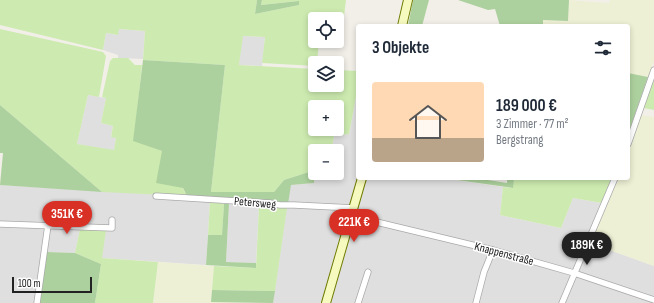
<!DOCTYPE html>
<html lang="de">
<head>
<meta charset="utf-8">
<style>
  :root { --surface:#fff; --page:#f6f6f7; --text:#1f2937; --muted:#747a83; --line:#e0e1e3; --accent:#d93025 }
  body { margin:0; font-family:"Sofia Sans Condensed",sans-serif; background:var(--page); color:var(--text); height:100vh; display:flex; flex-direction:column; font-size:15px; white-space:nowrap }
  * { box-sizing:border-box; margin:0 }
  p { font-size:13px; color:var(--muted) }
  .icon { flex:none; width:22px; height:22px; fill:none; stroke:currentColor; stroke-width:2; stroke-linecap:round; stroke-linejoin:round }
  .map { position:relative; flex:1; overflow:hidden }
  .side { position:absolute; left:356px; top:24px; width:274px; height:156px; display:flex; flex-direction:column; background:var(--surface); border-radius:4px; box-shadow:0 2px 6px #0003 }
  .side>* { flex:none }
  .fabs { position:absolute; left:308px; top:12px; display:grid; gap:8px }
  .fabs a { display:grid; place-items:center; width:36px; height:36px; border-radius:4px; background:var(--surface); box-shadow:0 2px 6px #0003; font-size:20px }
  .scale { position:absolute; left:12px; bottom:10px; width:80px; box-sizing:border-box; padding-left:4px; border:2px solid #222; border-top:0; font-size:11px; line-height:14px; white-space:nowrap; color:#222; -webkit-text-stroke:3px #fff; paint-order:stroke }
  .price { position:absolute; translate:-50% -34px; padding:0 9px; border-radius:14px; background:var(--accent); color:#fff; font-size:13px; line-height:26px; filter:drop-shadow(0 1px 2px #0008) }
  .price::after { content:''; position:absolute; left:50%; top:24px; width:12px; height:9px; margin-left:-6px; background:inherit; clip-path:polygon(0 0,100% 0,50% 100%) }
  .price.selected { background:#222; color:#fff }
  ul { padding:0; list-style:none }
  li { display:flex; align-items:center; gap:12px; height:100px; padding:0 16px }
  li+li { border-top:1px solid var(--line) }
  li span { display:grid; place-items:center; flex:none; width:112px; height:80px; border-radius:4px; color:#555 }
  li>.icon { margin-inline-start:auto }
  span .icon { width:48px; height:48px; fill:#fffc; stroke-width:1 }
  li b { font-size:17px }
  h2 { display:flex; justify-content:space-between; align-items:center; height:48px; padding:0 16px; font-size:17px }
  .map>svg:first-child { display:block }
  .residential { fill:#e0dfdf }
  .farmland { fill:#eef0d5 }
  .grass { fill:#cdebb0; fill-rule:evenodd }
  .forest { fill:#add19e }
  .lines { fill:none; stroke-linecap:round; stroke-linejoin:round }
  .minor-casing { stroke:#a9a9a9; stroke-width:7 }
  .secondary-casing { stroke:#707d05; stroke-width:10 }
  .minor { stroke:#fff; stroke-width:5.5 }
  .secondary { stroke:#f7fabf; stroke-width:8 }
  .labels { text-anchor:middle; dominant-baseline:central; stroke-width:3; stroke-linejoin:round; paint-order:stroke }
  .street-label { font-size:12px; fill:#222; stroke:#fff }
</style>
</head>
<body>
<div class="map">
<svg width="654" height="303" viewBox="0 0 654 303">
  <rect width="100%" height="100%" fill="#f2efe9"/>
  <g class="residential">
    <path d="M118 29 145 31 143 59 118 58V55L103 50 106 33 117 35Z"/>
    <path d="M242 36 265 37 262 66 239 65Z"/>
    <path d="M358 86V178H443L503 187 500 215 561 228 573 198 602 203 585 241 654 266V303H273L290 185 314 183 315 172V173H337V151H324L332 147 334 136 349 134Z"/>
    <path d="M88 95 106 98 101 123 113 126 111 136 116 137 114 151 77 144Z"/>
    <path d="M0 185 187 196 210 201 206 265 102 258 80 229 75 253 47 252 35 303H0Z"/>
    <path d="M229 204 259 206 256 263 226 262Z"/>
  </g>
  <g class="farmland">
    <path d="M569 0 609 3 610 0H654V61L648 77 628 73V26H543V20L567 21Z"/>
    <path d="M640 115 654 117V266L590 243 617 178H628V149Z"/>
    <path d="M158 262 214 266 211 302 274 303H153Z"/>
  </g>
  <g class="grass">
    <path d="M0 0H257L255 14 299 5V1L261 5 262 0H346L341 40H337V19H315V41H319L317 63H315V66L262 63 265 37 243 36 239 65 315 69V85H337V70L358 71V86L349 134 334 136 332 147 324 151H315V170L284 180 274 192H211L225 65 143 60 145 31 119 29 118 35 106 33 103 50 0 25ZM315 107H337V129H315Z"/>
    <path d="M0 29 103 52 106 56 99 97 88 95 77 144 114 150 116 138 111 137 113 126 101 123 106 98 102 97 110 61 113 58H128L135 65H142L134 140 162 151 187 196 102 192 0 105Z"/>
    <path d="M654 77V110L643 108Z"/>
    <path d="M514 178H613L602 203 573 198 561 228 500 215 503 187 512 188Z"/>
    <path d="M210 201 224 204 222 236 208 235Z"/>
    <path d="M259 206 287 208 275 291 212 290 214 266 256 268Z"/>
    <path d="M80 229 106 230 102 258 158 262 153 303H95L101 264 75 253Z"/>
  </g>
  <g class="forest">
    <path d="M257 0H262L261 5 299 1V5L255 14Z"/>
    <path d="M413 0H429L422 26H408Z"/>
    <path d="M458 0H569L568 21 543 20V26H500L495 9 488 10Z"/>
    <path d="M143 60 225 65 211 192H274L284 180 315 170 314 183 291 185 288 204 187 196 183 188 156 183 162 151 133 141Z"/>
    <path d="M628 73 648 77 628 134V91L630 84 628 83Z"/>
    <path d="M0 105 102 192 0 185 3 153H0Z"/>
    <path d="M443 178H475L507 183V178H514L513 188Z"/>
    <path d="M224 204H229L226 262 256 263V268L206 265 208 235H222Z"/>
    <path d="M47 252 75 253 101 264 95 303H40Z"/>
    <path d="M212 290 275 291 273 303 211 302Z"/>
  </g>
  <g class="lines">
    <g class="minor-casing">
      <g id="minor">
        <path d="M628 144 654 70"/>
        <path d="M156 196 270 203 280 205H294L354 208"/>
        <path d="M352 217 364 219 493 250 574 273 654 300"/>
        <path d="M0 224 112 228V220"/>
        <path d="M37 303 48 225"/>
        <path d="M358 303 368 272"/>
        <path d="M476 303 484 272 493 250"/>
        <path d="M562 303 615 178"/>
      </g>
    </g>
    <g class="secondary-casing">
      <g id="secondary">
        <path d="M402 26 408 0"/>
        <path d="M326 303 362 178"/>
      </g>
    </g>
    <use href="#minor" class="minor"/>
    <use href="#secondary" class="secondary"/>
  </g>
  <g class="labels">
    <g class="street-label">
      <text transform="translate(255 203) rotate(5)">Petersweg</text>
      <text transform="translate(504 254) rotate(15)">Knappenstraße</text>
    </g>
  </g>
</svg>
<div class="fabs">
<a><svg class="icon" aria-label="locate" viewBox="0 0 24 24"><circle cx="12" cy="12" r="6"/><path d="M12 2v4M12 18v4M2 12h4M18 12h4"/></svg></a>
<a><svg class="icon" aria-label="layers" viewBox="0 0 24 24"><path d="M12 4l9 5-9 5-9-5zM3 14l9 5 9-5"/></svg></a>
<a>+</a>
<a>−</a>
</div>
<div class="scale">100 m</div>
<b class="price" style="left:67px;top:235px">351K €</b>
<b class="price" style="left:354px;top:243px">221K €</b>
<b class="price selected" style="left:587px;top:266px">189K €</b>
<section class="side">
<h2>3 Objekte<svg class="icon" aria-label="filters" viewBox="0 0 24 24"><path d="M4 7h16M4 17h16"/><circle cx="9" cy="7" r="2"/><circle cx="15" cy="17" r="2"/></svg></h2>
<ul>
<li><span style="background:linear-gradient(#ffd9b3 70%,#b9a48a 0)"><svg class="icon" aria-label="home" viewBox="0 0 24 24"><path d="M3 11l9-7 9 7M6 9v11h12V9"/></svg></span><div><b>189 000 €</b><p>3 Zimmer · 77 m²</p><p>Bergstrang</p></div></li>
</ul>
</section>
</div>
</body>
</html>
